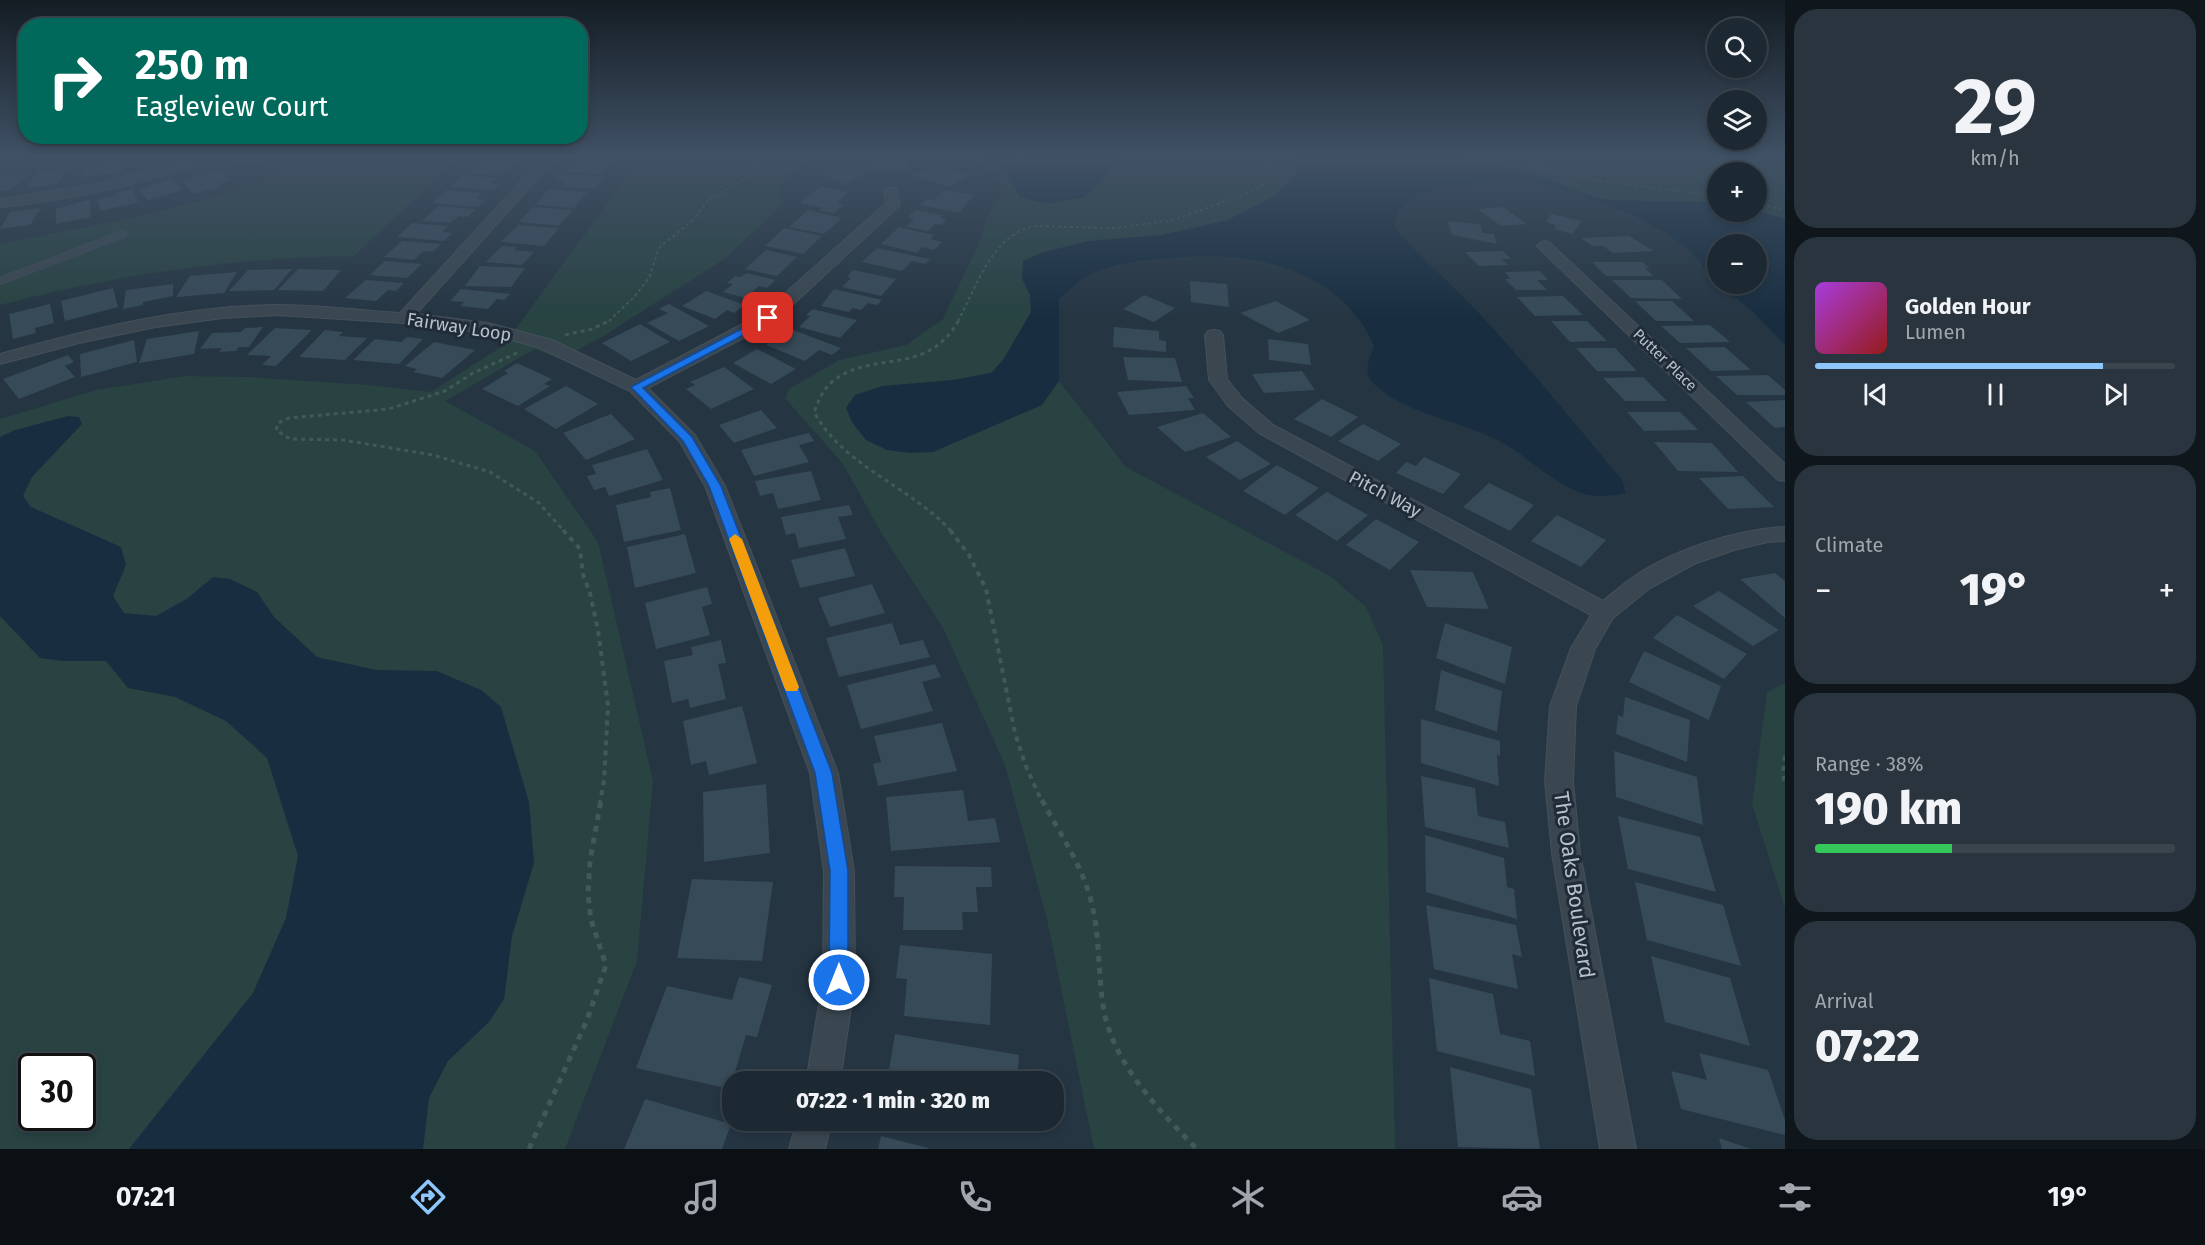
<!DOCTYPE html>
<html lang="en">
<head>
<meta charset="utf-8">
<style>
  body { margin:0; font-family:"Fira Sans",sans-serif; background:#29343e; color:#f1f3f6; height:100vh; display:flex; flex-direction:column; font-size:22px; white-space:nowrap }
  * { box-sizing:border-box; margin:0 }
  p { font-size:20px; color:#a0a6ac }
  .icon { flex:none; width:33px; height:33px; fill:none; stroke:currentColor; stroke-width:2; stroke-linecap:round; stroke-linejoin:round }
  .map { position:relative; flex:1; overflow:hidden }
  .panel { display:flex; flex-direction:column; gap:9px; padding:9px; background:#0f161c; width:420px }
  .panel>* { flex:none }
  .banner { position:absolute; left:18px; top:18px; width:570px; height:126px; border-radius:24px; box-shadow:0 3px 9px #0003,0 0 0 2px #3a444d; background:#00695c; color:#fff; overflow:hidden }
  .tools { position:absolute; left:1707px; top:18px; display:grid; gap:12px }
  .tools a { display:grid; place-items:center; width:60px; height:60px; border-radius:50%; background:#1c2832; box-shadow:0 3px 9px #0003,0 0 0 2px #3a444d; font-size:30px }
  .speed { position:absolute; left:18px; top:1053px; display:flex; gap:12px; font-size:30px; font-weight:700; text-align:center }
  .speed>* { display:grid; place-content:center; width:78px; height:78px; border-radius:50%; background:#1c2832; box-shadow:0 3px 9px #0003,0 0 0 2px #3a444d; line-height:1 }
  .speed .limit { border:3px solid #111; border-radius:9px; background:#fff; color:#111 }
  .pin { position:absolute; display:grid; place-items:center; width:51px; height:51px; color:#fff; margin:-26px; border-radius:12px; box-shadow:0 3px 9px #0006 }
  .me { position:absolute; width:66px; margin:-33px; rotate:0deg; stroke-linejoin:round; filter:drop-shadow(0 0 4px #0008) }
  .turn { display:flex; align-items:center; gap:21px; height:126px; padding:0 18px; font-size:27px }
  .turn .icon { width:78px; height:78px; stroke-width:2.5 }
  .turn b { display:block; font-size:42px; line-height:51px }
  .big { font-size:45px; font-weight:800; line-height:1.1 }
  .panel .tile { flex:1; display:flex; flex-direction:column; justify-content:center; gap:9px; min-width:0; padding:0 21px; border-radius:24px; background:#29343e }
  .panel .dial { align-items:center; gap:0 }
  .dial b { font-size:78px; line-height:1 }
  .song { display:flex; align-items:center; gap:18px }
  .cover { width:72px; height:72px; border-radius:9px; background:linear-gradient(135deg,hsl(280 70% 55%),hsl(0 70% 35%)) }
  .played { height:6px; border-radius:3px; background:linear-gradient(90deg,#8dc6fa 80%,#3a444d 80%) }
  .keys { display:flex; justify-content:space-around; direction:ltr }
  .heat { display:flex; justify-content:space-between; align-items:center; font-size:33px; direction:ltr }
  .charge { height:9px; border-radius:4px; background:linear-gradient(90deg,#34c759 38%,#3a444d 0) }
  .trip { position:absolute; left:722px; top:1071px; width:342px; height:60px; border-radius:24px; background:#1c2832; box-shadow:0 3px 9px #0003,0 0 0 2px #3a444d; font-weight:800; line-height:60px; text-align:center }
  .dock { display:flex; height:96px; justify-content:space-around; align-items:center; background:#0b1014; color:#a0a6ac }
  .dock .icon { width:42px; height:42px }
  .dock .active { color:#8dc6fa }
  .dock b { font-size:27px; color:#f1f3f6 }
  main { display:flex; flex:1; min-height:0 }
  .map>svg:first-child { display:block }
</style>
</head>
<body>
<main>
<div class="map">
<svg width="1785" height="1149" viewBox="0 0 1785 1149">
  <rect width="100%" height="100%" fill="#253542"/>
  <path fill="#284342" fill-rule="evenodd" d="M304,157h149l2,4 -101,95c-120,1 -238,19 -354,49v-61c96,-20 220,-36 304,-87z
    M641,157h175c-25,13 -38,19 -35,48l-55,53 -124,79 -42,22 -25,-10 -90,52 90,50 63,91 55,239 -16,180 -72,188h-565v-730l96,-29 89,-14 63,1 121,8 62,7 73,-47zM32,1066h50v52h-50z
    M966,157h819v188l-30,-31 -36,-30h37v-40h-38l-1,38 -29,-33 -25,-18 -40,-20 -82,-28 -32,-4 -57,8 -34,9 -19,13 -5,16c25,33 57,58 85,88 50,54 96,110 143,167l4,13c-16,3 -30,5 -45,0 -31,-12 -54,-36 -82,-52 -39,-21 -98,-27 -128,-60 -8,-10 -1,-24 3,-35 -4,-8 -8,-17 -13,-24 -45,-62 -127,-72 -199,-63 -22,3 -46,4 -67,13 -13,5 -25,18 -37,27l1,82 67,86 204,109 36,31 17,38 12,504h-301l-48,-234 -41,-150 -62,-137 -61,-94 -39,-70 -58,-66 4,-9 50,-29 67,-15 37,-26 38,-81 6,-21 15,-23 -5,-20zM1718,172h38v40h-38z
    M1785,683v225l-33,-104 15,-112z"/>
  <path fill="#182e40" d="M982,157h140l-3,5 -34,35 -37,7 -28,-7 -14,-25z
    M1288,157h177l73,18 56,22 16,3 92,2 15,3 1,7 39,-1 28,8v126l-30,-31 -36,-30h37v-40h-38l-1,38 -29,-33 -25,-18 -40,-20 -82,-28 -32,-4 -57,8 -34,9 -19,13 -5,16c25,33 57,58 85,88 50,54 96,110 143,167l4,13c-16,3 -30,5 -45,0 -31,-12 -54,-37 -82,-52 -39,-21 -98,-27 -128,-60 -8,-10 -1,-24 3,-35 -4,-8 -8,-17 -13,-24 -46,-62 -127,-72 -199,-63 -22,2 -45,4 -67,13 -13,5 -25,18 -36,27v82l-17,24 -109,47 -23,1 -23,-3 -21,-10 -14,-18 -6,-14 9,-13 27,-9 71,-6 38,-7 12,-13 28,-48 -1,-17 -8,-16 1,-18 21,-9 45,-11 72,-6 67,-15 46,-24 22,-21 -1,-12z
    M68,416l11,1 3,7 -50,53 -9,19 8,11 90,40 5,18 -13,31 11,17 32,3 32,-18 25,-21 17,2 27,13 17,25 43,40 59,13 61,1 44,19 20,17 28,95 5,61 -22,73 -8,63 -15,23 -41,39 -19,37 -6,51h-294l124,-156 33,-75 12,-62 -31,-98 -41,-37 -51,-24 -47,-9 -22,-27h-43l-23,-3 -40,-42v-179l15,-7z"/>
  <path fill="#374a58" d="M236,157h33l-8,8h-34z
    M872,157h37v15h-38z
    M486,158l35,3 -6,5h-6l-10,9 -29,-2z
    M577,158l37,2 -12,14 -38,-3z
    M118,160l5,12 -38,5 -3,-9z
    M843,162l27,9 -24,13 -27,-10z
    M941,165l30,10 -22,12 -37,-12 10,-5 6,2z
    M66,169l-8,15 -30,4 9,-16z
    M220,170l10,10 -12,4 3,3 -28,7 -12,-13z
    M562,174l44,3 -11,12 -35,-2 5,-6h-9z
    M0,176h27l-19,15h-8z
    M462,176l35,2 -6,5 9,1 -7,6 -44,-3z
    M171,179l12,11 -35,10 -9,-10z
    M820,186l29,6 -12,11 6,2 -9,8 -15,-2 4,-3 -23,-5z
    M133,189l5,13 -37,9 -4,-11 20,-4 -1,-3z
    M549,189l39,3 -14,16 -39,-3z
    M447,190l35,3 -6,6 10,1 -8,7 -46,-4z
    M944,190l30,5 -15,18 -39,-8 6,-6 8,1z
    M90,199l1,18 -35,7v-15z
    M438,206l38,3 -8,8 -9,-1 -9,7 -28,-2z
    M534,207l39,3 -14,16 -41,-4z
    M1503,207l24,17 -26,2 -23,-17z
    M41,208l-11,17 -30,4 10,-17z
    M808,210l34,8 -18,16 -35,-7z
    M916,210l27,5 -3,3 6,2 -5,5 -6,-1 -7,7 -22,-4 8,-8 -6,-2z
    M1551,214l30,7 -8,13 -19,-5 2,-4 -10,-3z
    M1448,221l32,3 2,9 12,1 3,10 -45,-9z
    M412,223l36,3 -6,6 10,1 -8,8 -47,-4z
    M518,225l41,3 -15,18 -43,-4z
    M899,227l35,8 -4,4 12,3 -8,8 -12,-3 -5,6 -36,-9z
    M784,228l38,8 -19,18 -38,-8z
    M1629,236l25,15 -41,2 -10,-7h-11l-11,-8z
    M402,241l39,3 -8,8 -10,-1 -9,9 -30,-3z
    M502,246l15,1 -3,3 20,2 -12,13 -36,-3z
    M877,248l53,11 -5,5 -13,-3 -10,10 -40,-9z
    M766,250l31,7 -20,19 -32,-7z
    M1503,251l8,8h-9l6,6 -29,1 -14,-14z
    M385,261l37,3 -15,14 -37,-3z
    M1592,262h50l8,6h-5l8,8h-47z
    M480,266l45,2 -14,19 -46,-1z
    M292,269l-18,21 -45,1 19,-21z
    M298,269l43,1 -18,21 -45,-1z
    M853,270l43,9 -15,17 -39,-9 9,-9 -4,-1z
    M1540,271l8,9h-11l10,10h-31l-11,-11h6l-6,-7z
    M237,272l-13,21 -48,4 14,-21z
    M746,273l29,7 -8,8 -8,-2 -13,12 -23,-6 10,-8 -6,-1 8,-7 6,1z
    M366,280l38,3 -8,8 -8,-1 -12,11 -31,-3z
    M1612,280h50l20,19 -51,-1z
    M1190,281l37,3 2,23 -38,-5z
    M173,284v12l-30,6v3l-20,4 3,-19z
    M113,288l5,19 -53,14 -4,-20z
    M461,289l49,5 -6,6 -7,-1 -9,10 -28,-3 4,-4 -14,-1z
    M834,289l48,11 -5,5 -9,-2 -7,7 -8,-2 -4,4 -28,-6z
    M706,291l39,14 -11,8 -7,-3 -12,9 -33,-13z
    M1144,295l31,13 -21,14 -31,-13z
    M1563,296l20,19 -48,1 -18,-19z
    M1276,301l34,19 -32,13 -38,-20z
    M1635,301h37l22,20h-38z
    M50,304l4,19 -19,5 1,5 -23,6 -4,-25z
    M669,304l40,22 -30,15 -32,-18 21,-10 -9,-4z
    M813,309l44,11 -17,18 -41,-11 11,-11 -4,-1z
    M1551,321h36l20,20 -37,1z
    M640,324l30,18 -39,19 -29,-18z
    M1710,325l20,17 -50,1 -19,-17z
    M263,327l-14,20h-10l-3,4 -17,1 3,-4 -22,1 12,-16 29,-1 4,-4z
    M1114,327l45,4v9l7,1v11l-53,-5z
    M275,328l37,2 -36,36 -14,-1 9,-9 -24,-1z
    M790,329l51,19 -9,7 -13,-5 -14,11 -39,-16z
    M325,330l18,2 -4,4 28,2 -22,22 -46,-3z
    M199,331l-5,23 -55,9 8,-24z
    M407,337l16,2 -24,25 -46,-4 22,-21 26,3z
    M1268,339l40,5 3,21 -42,-5z
    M134,340l3,22 -56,15 -1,-23z
    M434,342l41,8 -33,28 -29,-6 4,-3 -12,-3z
    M1725,347l26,23 -40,1 -25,-23z
    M1576,348h39l22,23h-40z
    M757,349l39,20 -25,15 -38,-21z
    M68,355l6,7 -9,4 10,11 -56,22 -16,-20z
    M1123,357l52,1 7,24 -54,-2z
    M517,363l35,16 -8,5 6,2 -32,20 -36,-17 26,-16 -4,-2z
    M724,367l30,22 -43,20 -25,-20 9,-4 -5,-3z
    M1302,371l13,19 -51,3 -12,-19z
    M1768,375l17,15v5h-48l-21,-19z
    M1643,377l24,24h-42l-22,-23z
    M566,386l32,18 -42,25 -32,-20z
    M1186,386l8,12h-6l7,12 -66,5 -12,-23z
    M1322,399l36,18 -27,20 -37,-18z
    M1785,400v27l-10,1 -29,-26z
    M761,410l16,18 -43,15 -15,-18z
    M1627,412h53l18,18 -54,1z
    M1203,413l28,24 -46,15 -28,-25z
    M611,414l24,25 -49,21 -23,-27z
    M1363,424l38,20 -23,17 -40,-20z
    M809,433l5,8 -15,4 10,17 -55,14 -13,-26z
    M1237,441l34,23 -31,16 -34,-23z
    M1654,442l58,1 26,29 -60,-1z
    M647,449l16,31 -54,16 -4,-9 -11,3 -7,-14 9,-2 -4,-9z
    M1424,457l37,17 -18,20 -47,-21 10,-11 10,4z
    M1277,465l42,23 -34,27 -42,-24z
    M811,471l10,29 -43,9 -5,-16 -13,3 -5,-15z
    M1743,476l31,31 -46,2 -29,-31z
    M1489,483l45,22 -24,26 -47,-24z
    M670,488l11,42 -57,12 -8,-37 35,-8 -1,-5z
    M1327,492l41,23 -31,26 -42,-26z
    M849,505l4,10 -15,2 8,22 -47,9 -4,-15 -9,2 -5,-18z
    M1557,515l49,25 -25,27 -50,-26z
    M1376,519l43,23 -29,28 -44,-25z
    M685,534l11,39 -61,15 -8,-41z
    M845,548l10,28 -55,12 -9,-28z
    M1410,570l63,2 16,37 -62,-2z
    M1775,573l10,8v37l-45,-39z
    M872,584l13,29 -55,14 -12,-29z
    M707,587l5,17 -10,3 8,28 -54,14 -11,-46z
    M1719,591l60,39 -26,16 -60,-40z
    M1677,615l70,39 -23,25 -71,-41z
    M892,623l8,22 23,-5 7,17 -91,20 -13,-39z
    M1445,623l67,24 -7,37 -69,-26z
    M721,640l5,23 -8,1 8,35 -36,9 -2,-9 -16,4 -8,-42 29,-6 -2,-8z
    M1644,651l77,35 -12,34 -80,-38z
    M935,664l6,13 -19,5 11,29 -72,18 -14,-44z
    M1441,670l61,21 -5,41 -62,-22z
    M1625,697l65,23 -3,42 -71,-28 2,-19 5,2z
    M742,706l15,57 -48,12 -3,-14 -15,4 -8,-44z
    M1421,719l79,22v15l-3,-1 2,31 -78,-23z
    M942,723l15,48 -79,15 -5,-22 8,-2 -7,-26z
    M1614,751l83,26 6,48 -87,-28z
    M1421,776l54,12 3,28 27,6 4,26 -84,-21z
    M766,784l4,69 -66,9 -1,-70z
    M963,790l5,31 27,-3 5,24 -109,9 -5,-54z
    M1618,816l82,21 16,55 -88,-23z
    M1425,835l79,23 3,29 7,2 3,30 -91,-27z
    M895,866l96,1 1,20h-16l2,25h-16l1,18h-60l1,-33h-10z
    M692,879l81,3 -11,79 -85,-3z
    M1635,882l88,23 18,61 -94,-26z
    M1426,905l90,20 6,32 -10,-3 6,35 -84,-20z
    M900,945l92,9 -2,71 -86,-9 3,-37 -11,-1z
    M1651,956l79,22 20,68 -85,-24z
    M739,977l33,8 -15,52 -11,-2 -16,54 -94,-21 31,-82 65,14z
    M1429,978l64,16 7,40 30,7 5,35 -98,-25z
    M895,1034l124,21 -2,27 -29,-3 -1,3h-100z
    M1699,1053l69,17 17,50v15l-104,-26 -10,-38 36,9z
    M1450,1067l81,22 9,60 -82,-2z
    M645,1099l86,25 -9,25h-98z
    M928,1120h56l-1,11 -55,-9z
    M881,1136l47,12v1h-50z
    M1719,1138l32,11h-29z"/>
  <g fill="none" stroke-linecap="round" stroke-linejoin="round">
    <g stroke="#44505b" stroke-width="8">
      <path id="lane" d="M0,281l123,-47"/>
    </g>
    <g stroke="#44505b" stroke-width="2">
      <path id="street" d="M543,157h14l-141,157 72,9 64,17 84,40 126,-66 124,-111 -2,-12 2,-3h10l4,16 -2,3 -124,115 -126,66 47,47 30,51 113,287 16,98 1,109 -15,102h-34l17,-102 1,-109 -14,-98 -105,-287 -25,-44 -50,-51 -90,-43 -53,-15 -83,-10 -127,-8 -54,3 -67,9 -73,15 -83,22v-10c90,-25 182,-48 276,-49 41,0 83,5 124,8z
        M191,159l5,1 2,3 -2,3c-65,20 -129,34 -196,41v-8l96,-15z
        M1545,241l5,2 235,221v17l-7,-1 -238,-231 -3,-3 3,-3z
        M1214,330l6,1 3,4 4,44 15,19 31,27 330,176c10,-8 19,-16 29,-23 40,-28 105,-49 153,-51v14l-17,1 -34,8 -40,14 -44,24 -37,30 -18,31 -19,57 -3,75 7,72 56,296h-36l-48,-296 -7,-72 5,-75 21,-58 20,-33 -332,-182 -31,-27 -19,-26 -4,-45 3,-4z
        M797,1120h35l-7,29h-36z"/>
    </g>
    <path stroke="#415a59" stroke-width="2" stroke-dasharray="3 3" stroke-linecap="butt" d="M1500,157l87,22 131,17
      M1756,203l29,7
      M609,321l26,-25 14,-18 10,-30 35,-29 15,-20 32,-17 13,-15 13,-10
      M958,321c20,-36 32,-85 77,-95l80,2 58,-8 76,-27 14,-8 10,-14 -1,-5 -11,-9"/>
    <path stroke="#415a59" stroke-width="3" stroke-dasharray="4 4" stroke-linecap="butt" d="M565,335l27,-6 19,-9
      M517,353l-44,20 -28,18 -56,18 -100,9 -11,5 -2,7 14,9 53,1 90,15 57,17 49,31 25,28
      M951,531c-41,-45 -107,-64 -137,-119 5,-12 9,-23 19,-31 41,-32 93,-3 126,-61"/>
    <path stroke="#415a59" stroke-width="4" stroke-dasharray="5 5" stroke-linecap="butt" d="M563,530l17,19 3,26 7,18 8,37 10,75 -4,76 -4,21
      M950,530l19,25 17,34 29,144 10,31 17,38
      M1785,756l-2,17 2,12"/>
    <path stroke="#415a59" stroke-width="5" stroke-dasharray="6 6" stroke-linecap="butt" d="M1042,800c16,31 37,60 47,94 12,38 8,78 15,117 10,53 56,101 93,138
      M529,1149l58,-129 19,-55 -15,-45 -3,-26 2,-33 11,-61"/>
    <use href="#lane" stroke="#3a4751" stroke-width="7"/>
    <use href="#street" fill="#3a4751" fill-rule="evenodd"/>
  </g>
  <linearGradient id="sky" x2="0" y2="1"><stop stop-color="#141d24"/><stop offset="0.49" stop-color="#405165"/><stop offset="1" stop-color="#405165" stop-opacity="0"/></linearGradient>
  <rect width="1785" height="318" fill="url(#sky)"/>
  <path fill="#1a73e8" stroke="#114b97" stroke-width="1.5" d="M768,315l5,3 -1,2 -129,68 49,49 29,49 111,287 16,98v109l-2,7 -7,3 -7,-3 -3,-7 1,-109 -15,-98 -106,-287 -26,-45 -52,-54z"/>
  <path fill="#f59e0b" d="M735,534l7,5 57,148 -2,4h-11l-2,-4 -55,-148z"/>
  <g text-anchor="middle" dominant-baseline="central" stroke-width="6" stroke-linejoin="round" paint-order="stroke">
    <g font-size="15" fill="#b7c1cb" stroke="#1f2c37">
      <text transform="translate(1665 360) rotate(44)">Putter Place</text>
    </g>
    <g font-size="18" fill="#b7c1cb" stroke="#1f2c37">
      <text transform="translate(459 327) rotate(9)">Fairway Loop</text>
      <text transform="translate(1385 494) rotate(28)">Pitch Way</text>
    </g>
    <g font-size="21" fill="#b7c1cb" stroke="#1f2c37">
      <text transform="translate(1574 885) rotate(82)">The Oaks Boulevard</text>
    </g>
  </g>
</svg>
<div class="tools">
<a><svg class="icon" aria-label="search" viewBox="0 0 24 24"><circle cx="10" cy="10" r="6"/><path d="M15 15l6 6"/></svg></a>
<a><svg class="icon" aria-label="layers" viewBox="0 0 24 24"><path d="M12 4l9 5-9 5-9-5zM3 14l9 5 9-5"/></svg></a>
<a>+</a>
<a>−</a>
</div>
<div class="speed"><div class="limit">30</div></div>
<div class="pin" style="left:768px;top:318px;background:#d93025"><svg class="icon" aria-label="arrive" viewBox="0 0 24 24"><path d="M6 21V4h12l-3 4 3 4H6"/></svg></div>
<svg class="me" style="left:839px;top:980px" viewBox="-20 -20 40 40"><circle r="17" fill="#1a73e8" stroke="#fff" stroke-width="3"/><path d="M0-11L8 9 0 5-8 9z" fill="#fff"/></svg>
<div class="trip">07:22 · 1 min · 320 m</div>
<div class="banner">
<div class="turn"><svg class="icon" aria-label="right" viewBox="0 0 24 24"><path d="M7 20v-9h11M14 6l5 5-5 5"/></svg><div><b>250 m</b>Eagleview Court</div></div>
</div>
</div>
<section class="panel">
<div class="tile dial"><b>29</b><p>km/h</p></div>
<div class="tile">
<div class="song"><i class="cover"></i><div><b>Golden Hour</b><p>Lumen</p></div></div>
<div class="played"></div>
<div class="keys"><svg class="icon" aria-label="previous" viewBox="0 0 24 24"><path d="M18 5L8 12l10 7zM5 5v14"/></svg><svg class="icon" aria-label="pause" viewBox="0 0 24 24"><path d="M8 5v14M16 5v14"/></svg><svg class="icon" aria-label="next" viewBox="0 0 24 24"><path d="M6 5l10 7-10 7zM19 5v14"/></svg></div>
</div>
<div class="tile"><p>Climate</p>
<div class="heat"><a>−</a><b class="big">19°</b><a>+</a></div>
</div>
<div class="tile"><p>Range · 38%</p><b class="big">190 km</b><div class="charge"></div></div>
<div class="tile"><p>Arrival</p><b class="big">07:22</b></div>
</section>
</main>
<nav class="dock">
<b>07:21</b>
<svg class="icon active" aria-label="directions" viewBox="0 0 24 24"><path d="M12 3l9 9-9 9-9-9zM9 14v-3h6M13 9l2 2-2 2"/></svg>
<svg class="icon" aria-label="music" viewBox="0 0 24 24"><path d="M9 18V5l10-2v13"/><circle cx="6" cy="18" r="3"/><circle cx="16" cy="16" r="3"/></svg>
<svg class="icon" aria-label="phone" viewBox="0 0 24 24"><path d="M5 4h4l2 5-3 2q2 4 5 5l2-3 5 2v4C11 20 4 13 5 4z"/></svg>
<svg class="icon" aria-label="climate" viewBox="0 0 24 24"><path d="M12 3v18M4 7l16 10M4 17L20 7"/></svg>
<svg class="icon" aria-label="car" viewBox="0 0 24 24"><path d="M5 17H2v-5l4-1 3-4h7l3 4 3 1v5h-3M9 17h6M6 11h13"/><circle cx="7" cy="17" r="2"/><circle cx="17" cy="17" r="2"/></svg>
<svg class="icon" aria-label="filters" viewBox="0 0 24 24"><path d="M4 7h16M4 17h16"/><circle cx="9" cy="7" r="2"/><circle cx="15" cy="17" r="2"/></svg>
<b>19°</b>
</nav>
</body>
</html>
